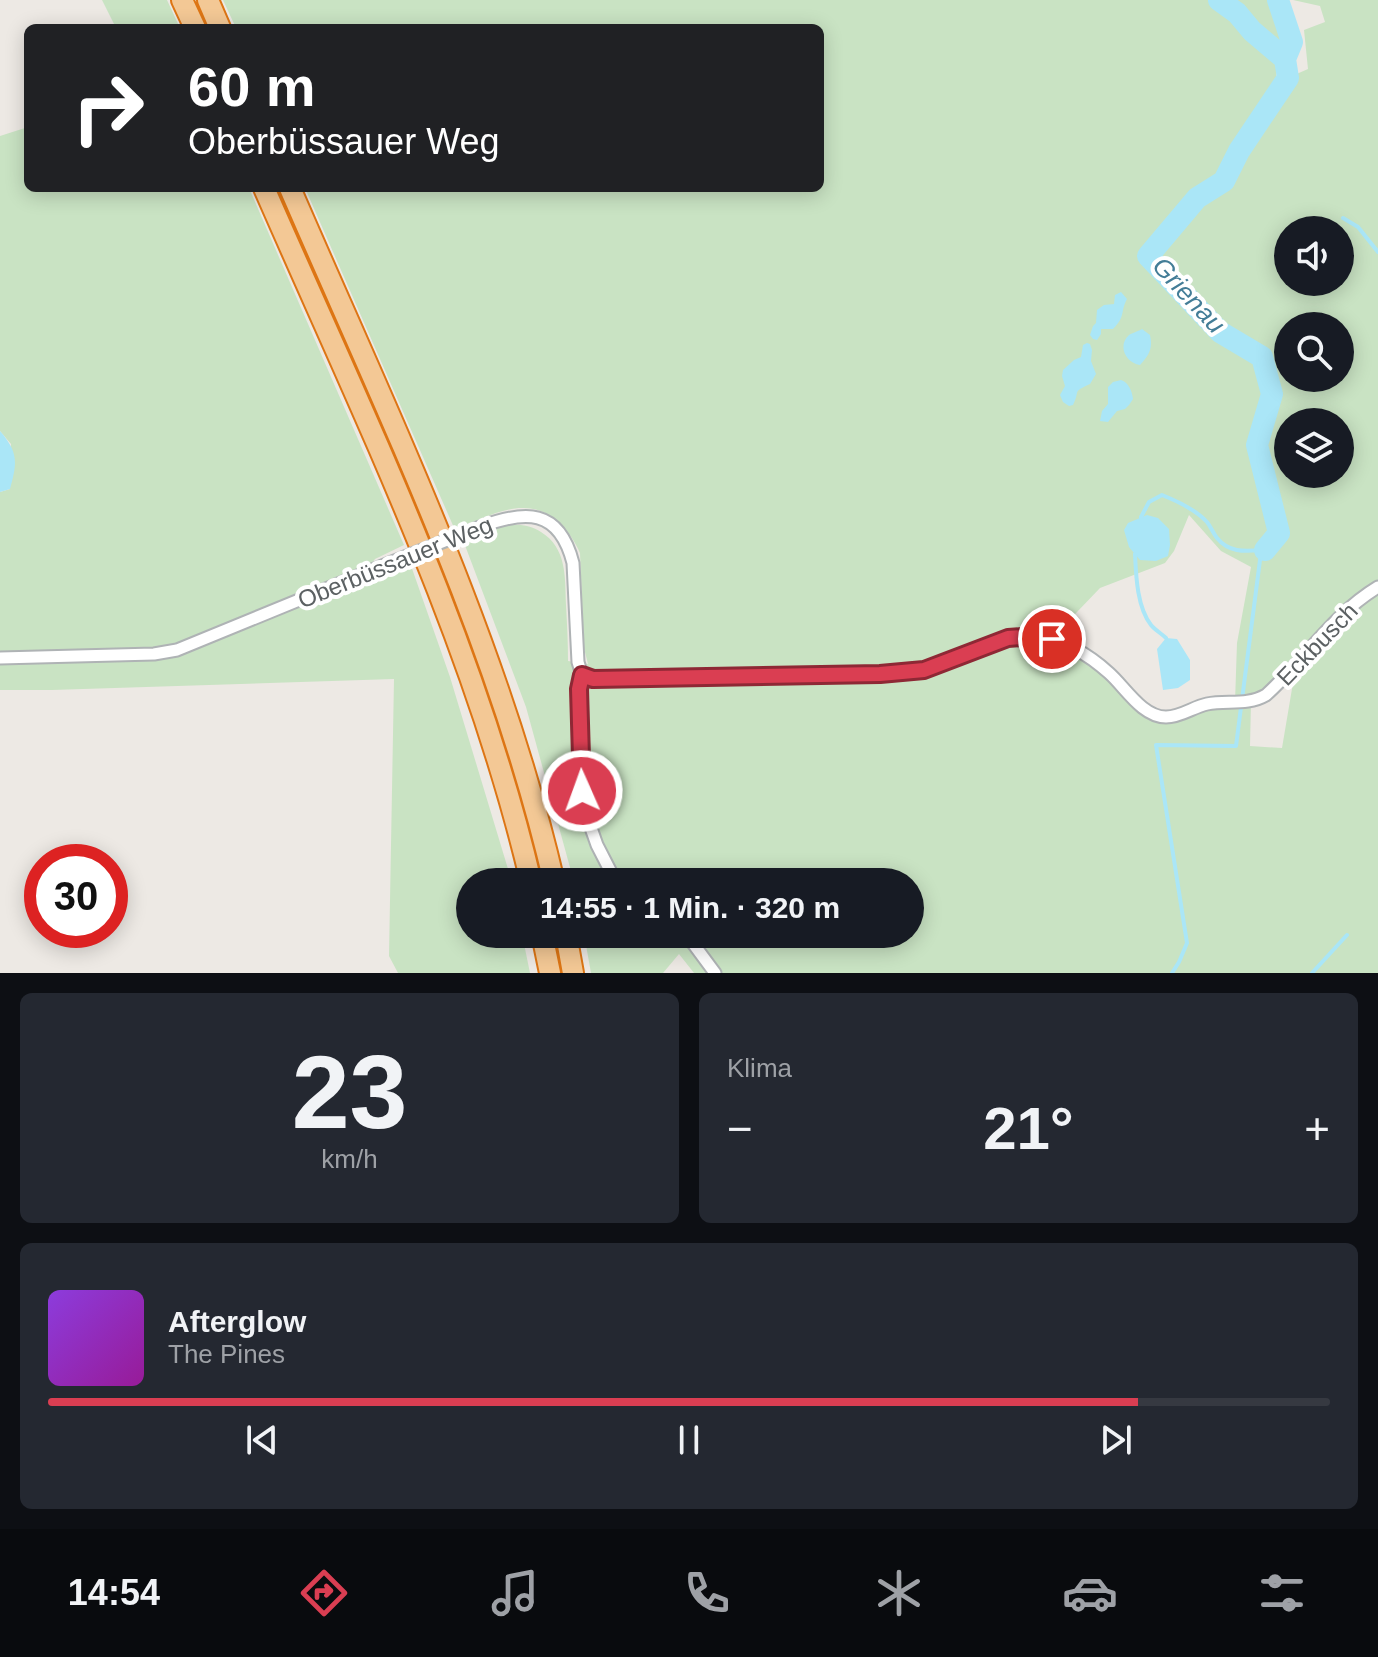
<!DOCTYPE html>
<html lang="de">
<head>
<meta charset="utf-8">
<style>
  body { margin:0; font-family:Helvetica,sans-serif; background:#242831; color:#f1f3f6; height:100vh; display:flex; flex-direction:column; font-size:30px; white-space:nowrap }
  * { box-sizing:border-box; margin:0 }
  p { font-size:26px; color:#9ea1a6 }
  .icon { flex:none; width:44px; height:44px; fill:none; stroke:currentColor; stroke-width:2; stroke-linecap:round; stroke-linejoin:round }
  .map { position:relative; height:973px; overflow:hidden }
  .panel { display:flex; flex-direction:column; gap:20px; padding:20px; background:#0d0f14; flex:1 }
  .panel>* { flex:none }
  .guide { position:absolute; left:24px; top:24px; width:800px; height:168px; border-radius:12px; box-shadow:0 4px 20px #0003; background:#202124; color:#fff; overflow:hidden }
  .fabs { position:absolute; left:1274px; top:216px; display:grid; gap:16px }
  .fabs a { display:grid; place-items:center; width:80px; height:80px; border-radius:50%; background:#171b24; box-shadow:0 4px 20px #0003; font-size:40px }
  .speed { position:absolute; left:24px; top:844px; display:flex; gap:16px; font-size:40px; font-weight:700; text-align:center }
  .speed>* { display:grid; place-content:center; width:104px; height:104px; border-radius:50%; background:#171b24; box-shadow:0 4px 20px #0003; line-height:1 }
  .speed .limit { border:12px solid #d22; background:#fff; color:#111 }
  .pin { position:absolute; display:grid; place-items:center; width:68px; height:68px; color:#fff; margin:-34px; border:4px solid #fff; border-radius:50%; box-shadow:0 2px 8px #0007 }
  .me { position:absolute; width:88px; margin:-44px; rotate:358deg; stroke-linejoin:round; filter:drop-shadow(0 0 6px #0008) }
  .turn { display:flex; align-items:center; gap:28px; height:168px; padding:0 32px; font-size:36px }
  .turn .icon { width:104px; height:104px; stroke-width:2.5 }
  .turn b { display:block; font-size:56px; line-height:68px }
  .big { font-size:60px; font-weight:700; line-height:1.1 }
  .panel .tile { flex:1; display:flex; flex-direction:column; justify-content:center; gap:12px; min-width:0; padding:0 28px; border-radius:12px; background:#242831 }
  .panel .dial { align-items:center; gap:0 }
  .dial b { font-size:104px; line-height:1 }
  .song { display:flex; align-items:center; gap:24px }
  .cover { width:96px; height:96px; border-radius:12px; background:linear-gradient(135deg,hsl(270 70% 55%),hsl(300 70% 35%)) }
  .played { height:8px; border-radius:4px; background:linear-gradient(90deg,#da3e52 85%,#363941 85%) }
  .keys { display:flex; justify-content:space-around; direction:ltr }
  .heat { display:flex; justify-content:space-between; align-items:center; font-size:44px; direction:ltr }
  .panel .tiles { flex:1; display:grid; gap:20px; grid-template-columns:1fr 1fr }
  .tile:last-child { grid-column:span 2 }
  .trip { position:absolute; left:456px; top:868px; width:468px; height:80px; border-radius:40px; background:#171b24; box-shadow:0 4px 20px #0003; font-weight:700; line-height:80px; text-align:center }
  .tab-bar { display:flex; height:128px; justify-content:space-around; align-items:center; background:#090b0e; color:#9ea1a6 }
  .tab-bar .icon { width:56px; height:56px }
  .tab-bar .on { color:#da3e52 }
  .tab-bar b { font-size:36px; color:#f1f3f6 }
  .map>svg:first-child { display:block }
</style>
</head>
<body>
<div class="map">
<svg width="1378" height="973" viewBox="0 0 1378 973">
  <rect width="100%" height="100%" fill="#ede9e4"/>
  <path fill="#c9e3c3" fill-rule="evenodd" d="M102,0h65l13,28h-64z
    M223,0h990l64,59 -1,24 32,-14 -4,-39 21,-8 -5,-16 -27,-6h85v973h-684l-15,-19 -16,19h-72l-7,-39h326v-52h-336l-48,-175 -63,-167c15,-6 31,-14 48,-15 10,-1 21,1 30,7 26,16 24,45 25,73 1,18 2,37 2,56l20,3 -4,-16 -4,-95c-10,-23 -30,-46 -58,-45 -22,0 -47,14 -67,22l-150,-342h515v-160h-584zM1288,230h52v52h-52zM1288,326h52v52h-52zM1288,422h52v52h-52zM1189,515l32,36 30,16 -14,76 -2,59 -79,13 -102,-79 46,-48 65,-25 9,-12zM1293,668l1,9 -12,71 -32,-2 1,-44z
    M1229,0h42l17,34 -6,15 -35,-30z
    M28,127v61h221l155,357 -29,14 -3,4 -54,24 -150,59 -18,2 -150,4v-160l10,-3 1,-45 -11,-13v-295z
    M409,560l41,117 62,205h-42v52h52l8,39h-132l-9,-17 5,-277 -342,11h-52v-27l178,-9 12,-4z"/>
  <path fill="#aae6f7" d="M1121,292l6,7c-7,13 -1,17 -14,30h-12v5l-4,6 -4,-1 -3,-4 3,-9 3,-3 1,-13 7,-5 10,-1 1,-9z
    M1142,329l8,6c3,14 -1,20 -10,30 -14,-2 -23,-19 -11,-30 1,-1 12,-5 13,-6z
    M1087,343l3,1 2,6 -1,11 5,13 -6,10c-19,9 -9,5 -17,21l-4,1 -6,-4 -3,-7 5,-9 -3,-10 1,-6 11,-10 7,-3 2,-12z
    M1121,380c8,3 11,11 12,19l-4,6 -4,4 -8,2 -9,11 -8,-1 2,-10 6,-7v-17l5,-5z
    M0,431c19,22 17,32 10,58l-10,3z
    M1147,515l11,3 11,11 1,16 -2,11 -12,5 -16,-1 -11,-13 -5,-17 4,-7z
    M1166,638l11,1 13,21v20l-12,8 -15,2 -6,-41z"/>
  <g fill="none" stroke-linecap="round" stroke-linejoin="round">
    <path stroke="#aae6f7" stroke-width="4" d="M1343,218l15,9 20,25
      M1141,517l8,-15 13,-7c15,6 34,15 45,27 4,5 6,11 10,16 13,16 30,13 48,12l-5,10 -24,186 -80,-1 31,198 -8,19 -7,11
      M1135,554c1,22 2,53 16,71 4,5 11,9 15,13
      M1312,973l35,-38"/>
    <path stroke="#aae6f7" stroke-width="22" d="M1219,0l18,13 15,18 33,28 3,19 -49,73 -15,30 -27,17 -49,58 72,76 42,25 10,37 -15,51 22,88 -14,17
      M1278,0l14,42 -7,17"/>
    <g stroke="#afb3b5" stroke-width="15">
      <path id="street" d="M480,527c45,-17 79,-19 93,36l5,99 4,13 -3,14 5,119 13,37 19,37
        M0,658l154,-4 23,-4 210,-86
        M582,675l11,4 287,-5c14,-1 29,-1 43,-4 39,-8 75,-39 117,-33 27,4 49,18 69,36 16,14 33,44 57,44 15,0 27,-10 41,-13 20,-4 40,2 59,-9 39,-35 67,-81 112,-108
        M682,934l10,8 23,31"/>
    </g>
    <g stroke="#dd7514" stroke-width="24">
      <path id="highway" d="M182,0l13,28
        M208,0l12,28
        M264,188c99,227 210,452 267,694
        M290,188c98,227 208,452 264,694
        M542,934l8,39
        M566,934l7,39"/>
    </g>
    <use href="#street" stroke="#fff" stroke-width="11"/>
    <use href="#highway" stroke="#f3c895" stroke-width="20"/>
    <g stroke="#afb3b5" stroke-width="15" stroke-linecap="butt">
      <path id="street-bridge" d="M387,564l93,-37"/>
    </g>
    <use href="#street-bridge" stroke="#fff" stroke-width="11"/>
  </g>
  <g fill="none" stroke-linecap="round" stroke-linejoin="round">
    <g stroke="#8e2835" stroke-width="20">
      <path id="route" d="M582,791l-3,-102 3,-14 11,4 287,-5 44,-4 84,-32 28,-2 16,3"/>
    </g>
    <use href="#route" stroke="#da3e52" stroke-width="14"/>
  </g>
  <g text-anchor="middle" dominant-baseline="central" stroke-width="8" stroke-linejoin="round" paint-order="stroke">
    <g font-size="24" fill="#5c6163" stroke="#fff">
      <text transform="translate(395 562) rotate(-22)">Oberbüssauer Weg</text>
      <text transform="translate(1317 644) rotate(-46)">Eckbusch</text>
    </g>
    <g font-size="26" font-style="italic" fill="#437d97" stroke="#fff">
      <text transform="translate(1189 295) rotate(47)">Grienau</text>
    </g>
  </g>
</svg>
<div class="fabs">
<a><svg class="icon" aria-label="sound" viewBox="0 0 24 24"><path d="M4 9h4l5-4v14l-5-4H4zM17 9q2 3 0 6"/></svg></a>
<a><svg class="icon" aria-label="search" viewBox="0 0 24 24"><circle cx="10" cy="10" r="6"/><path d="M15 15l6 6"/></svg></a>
<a><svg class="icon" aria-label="layers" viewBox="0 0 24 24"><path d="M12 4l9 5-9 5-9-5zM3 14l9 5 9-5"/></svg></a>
</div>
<div class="speed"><div class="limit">30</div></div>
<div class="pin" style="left:1052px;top:639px;background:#d93025"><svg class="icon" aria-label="arrive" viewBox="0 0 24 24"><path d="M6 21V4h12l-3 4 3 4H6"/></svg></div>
<svg class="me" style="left:582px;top:791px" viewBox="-20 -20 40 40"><circle r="17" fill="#da3e52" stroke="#fff" stroke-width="3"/><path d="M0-11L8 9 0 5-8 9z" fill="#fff"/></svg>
<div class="trip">14:55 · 1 Min. · 320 m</div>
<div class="guide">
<div class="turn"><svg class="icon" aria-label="right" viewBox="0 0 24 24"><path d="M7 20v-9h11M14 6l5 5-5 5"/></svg><div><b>60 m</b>Oberbüssauer Weg</div></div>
</div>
</div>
<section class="panel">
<div class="tiles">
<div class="tile dial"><b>23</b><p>km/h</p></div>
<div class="tile"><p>Klima</p>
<div class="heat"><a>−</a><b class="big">21°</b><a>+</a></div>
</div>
<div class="tile">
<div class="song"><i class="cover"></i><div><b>Afterglow</b><p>The Pines</p></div></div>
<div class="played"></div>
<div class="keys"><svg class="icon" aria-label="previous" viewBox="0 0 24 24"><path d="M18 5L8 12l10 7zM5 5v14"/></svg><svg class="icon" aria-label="pause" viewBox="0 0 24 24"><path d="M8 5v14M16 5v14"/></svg><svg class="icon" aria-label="next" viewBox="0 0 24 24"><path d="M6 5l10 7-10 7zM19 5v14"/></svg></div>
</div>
</div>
</section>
<nav class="tab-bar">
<b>14:54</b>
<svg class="icon on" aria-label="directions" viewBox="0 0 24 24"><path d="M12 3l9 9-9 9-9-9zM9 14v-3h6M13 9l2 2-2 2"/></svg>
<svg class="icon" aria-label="music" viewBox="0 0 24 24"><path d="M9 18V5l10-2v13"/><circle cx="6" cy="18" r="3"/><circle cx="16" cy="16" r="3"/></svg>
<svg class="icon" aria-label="phone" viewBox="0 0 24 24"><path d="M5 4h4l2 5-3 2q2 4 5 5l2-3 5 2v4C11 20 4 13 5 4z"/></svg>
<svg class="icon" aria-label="climate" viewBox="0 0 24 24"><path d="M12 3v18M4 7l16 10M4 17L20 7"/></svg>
<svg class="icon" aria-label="car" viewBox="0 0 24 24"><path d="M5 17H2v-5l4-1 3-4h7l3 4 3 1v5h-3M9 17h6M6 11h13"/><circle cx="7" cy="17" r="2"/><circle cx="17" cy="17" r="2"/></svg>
<svg class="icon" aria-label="filters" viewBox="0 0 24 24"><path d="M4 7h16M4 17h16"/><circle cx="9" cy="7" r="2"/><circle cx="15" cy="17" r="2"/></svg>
</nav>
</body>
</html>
